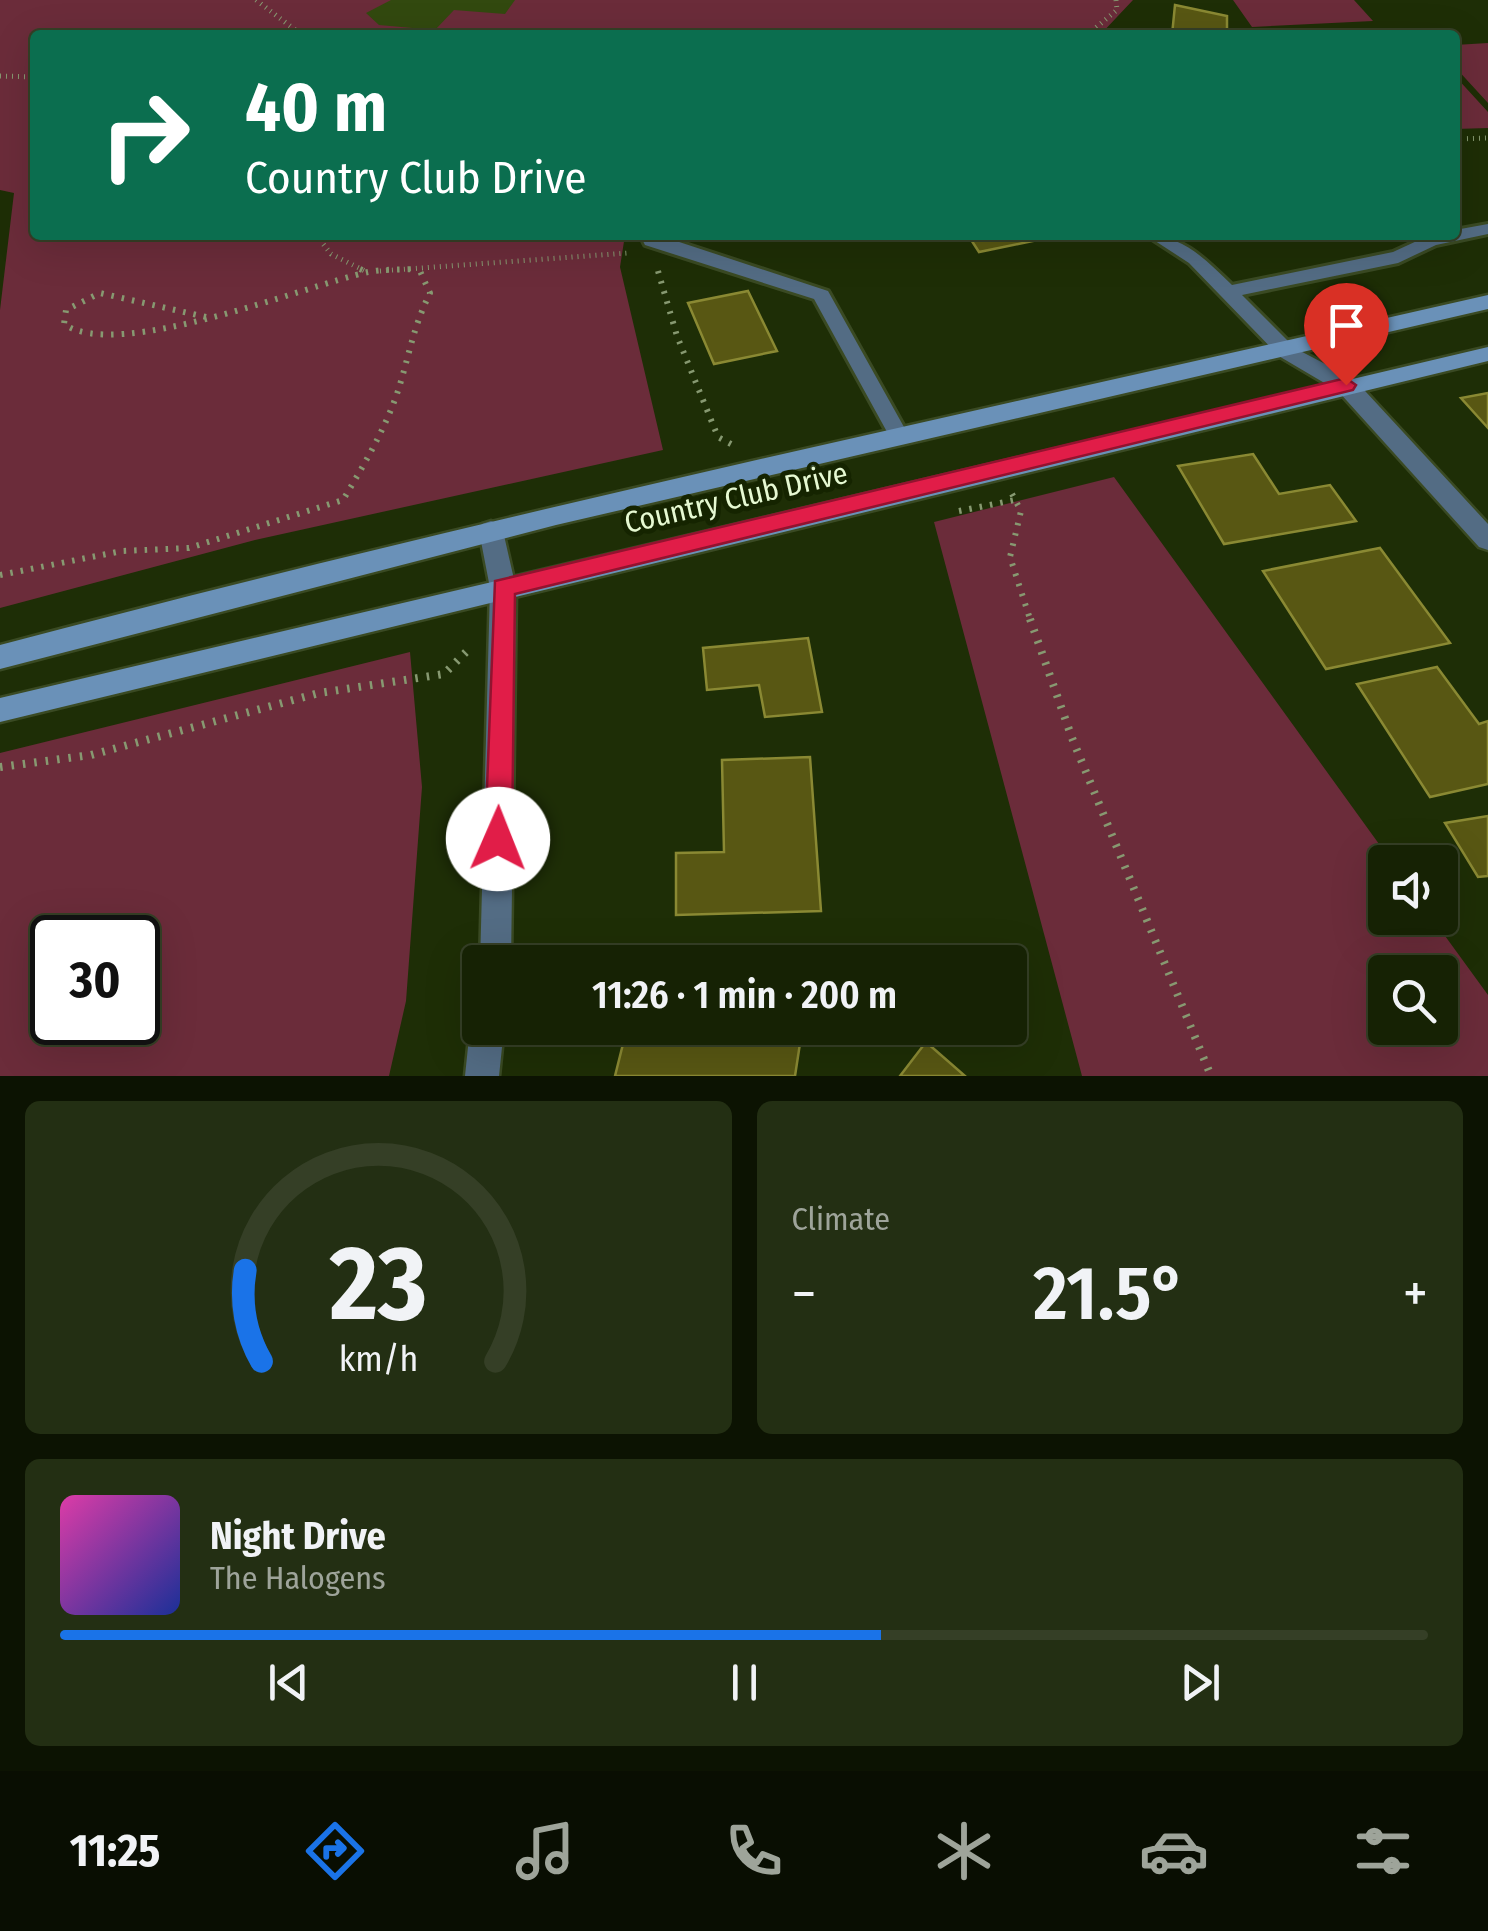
<!DOCTYPE html>
<html lang="en">
<head>
<meta charset="utf-8">
<style>
  body { margin:0; font-family:"Fira Sans Condensed",sans-serif; background:#232f13; color:#f1f3f6; height:100vh; display:flex; flex-direction:column; font-size:38px; white-space:nowrap }
  * { box-sizing:border-box; margin:0 }
  p { font-size:32px; color:#9ea49a }
  .icon { flex:none; width:55px; height:55px; fill:none; stroke:currentColor; stroke-width:2; stroke-linecap:round; stroke-linejoin:round }
  .map { position:relative; height:1076px; overflow:hidden }
  .details { display:flex; flex-direction:column; gap:25px; padding:25px; background:#0c1302; flex:1 }
  .details>* { flex:none }
  .banner { position:absolute; left:30px; top:30px; width:1430px; height:210px; border-radius:10px; box-shadow:0 10px 40px #0002,0 0 0 2px #353f26; background:#0b6e4f; color:#fff; overflow:hidden }
  .tools { position:absolute; left:1368px; top:845px; display:grid; gap:20px }
  .tools a { display:grid; place-items:center; width:90px; height:90px; border-radius:10px; background:#162204; box-shadow:0 10px 40px #0002,0 0 0 2px #353f26; font-size:50px }
  .speed { position:absolute; left:30px; top:915px; display:flex; gap:20px; font-size:50px; font-weight:700; text-align:center }
  .speed>* { display:grid; place-content:center; width:130px; height:130px; border-radius:50%; background:#162204; box-shadow:0 10px 40px #0002,0 0 0 2px #353f26; line-height:1 }
  .speed .limit { border:5px solid #111; border-radius:15px; background:#fff; color:#111 }
  .pin { position:absolute; display:grid; place-items:center; width:85px; height:85px; color:#fff; margin:-102px -42px; border-radius:50% 50% 50% 0; rotate:-45deg; box-shadow:0 0 10px #0007 }
  .pin .icon { rotate:45deg }
  .me { position:absolute; width:110px; margin:-55px; rotate:1deg; stroke-linejoin:round; filter:drop-shadow(0 0 8px #0008) }
  .turn { display:flex; align-items:center; gap:35px; height:210px; padding:0 50px; font-size:45px }
  .turn .icon { width:130px; height:130px; stroke-width:2.5 }
  .turn b { display:block; font-size:70px; line-height:85px }
  .big { font-size:75px; font-weight:600; line-height:1.1 }
  .details .card { flex:1; display:flex; flex-direction:column; justify-content:center; gap:15px; min-width:0; padding:0 35px; border-radius:15px; background:#232f13 }
  .details .dial { align-items:center; gap:0 }
  .dial svg { height:260px; overflow:visible; fill:none; stroke:#353f26; stroke-width:7; stroke-linecap:round; text-anchor:middle }
  .dial text { fill:#f1f3f6; stroke:none }
  .song { display:flex; align-items:center; gap:30px }
  .cover { width:120px; height:120px; border-radius:15px; background:linear-gradient(135deg,hsl(320 70% 55%),hsl(230 70% 35%)) }
  .played { height:10px; border-radius:5px; background:linear-gradient(90deg,#1a73e8 60%,#353f26 60%) }
  .keys { display:flex; justify-content:space-around; direction:ltr }
  .heat { display:flex; justify-content:space-between; align-items:center; font-size:55px; direction:ltr }
  .details .tiles { flex:1; display:grid; gap:25px; grid-template-columns:1fr 1fr }
  .card:last-child { grid-column:span 2 }
  .trip { position:absolute; left:462px; top:945px; width:565px; height:100px; border-radius:10px; background:#162204; box-shadow:0 10px 40px #0002,0 0 0 2px #353f26; font-weight:600; line-height:100px; text-align:center }
  .dock { display:flex; height:160px; justify-content:space-around; align-items:center; background:#090e02; color:#9ea49a }
  .dock .icon { width:70px; height:70px }
  .dock .active { color:#1a73e8 }
  .dock b { font-size:45px; color:#f1f3f6 }
  .map>svg:first-child { display:block }
</style>
</head>
<body>
<div class="map">
<svg width="1488" height="1076" viewBox="0 0 1488 1076">
  <rect width="100%" height="100%" fill="#1e2e06"/>
  <path fill="#6b2c3a" fill-rule="evenodd" d="M0,0h1133l-33,35h-1065v200h590l-5,32 43,183 -408,90 -255,68v-298l14,-117 -14,-3z
    M1233,0h121l19,21 -121,6z
    M1488,43v60l-33,-36v-22z
    M1455,76l33,36v16l-33,1z
    M1114,477l278,385h-7v56h47l56,77v81h-406l-148,-554zM1385,972h55v56h-55z
    M410,652l12,135 -16,214 -17,75h-389v-323zM52,938h86v84h-86z"/>
  <path fill="#32490f" d="M391,0h124l-10,14 -51,-4 -19,20 -56,-5 -13,-12z"/>
  <path fill="#585713" stroke="#8a8933" stroke-width="2.5" d="M1175,5l52,11v19h-55z
    M968,235h88l1,1 -78,16z
    M748,291l29,60 -63,13 -26,-61z
    M1488,393v35l-27,-30z
    M1253,454l26,40 51,-9 26,36 -132,23 -46,-78z
    M1380,548l70,95 -124,26 -63,-98z
    M808,638l14,74 -57,5 -6,-32 -52,5 -4,-42z
    M1437,667l42,57 9,-3v63l-58,13 -73,-113z
    M810,757l11,154 -145,4v-62l48,-1 -2,-92z
    M1488,816v60l-10,1 -33,-54z
    M646,951l57,11h-60z
    M627,1028h125l49,9 -6,39h-180z
    M926,1042l39,34h-65z"/>
  <g fill="none" stroke-linecap="round" stroke-linejoin="round">
    <g stroke="#3a4a23" stroke-width="6">
      <path id="lane" d="M1488,224v10l-52,11 -38,18 -156,32 50,50 3,5 -10,7 -7,-2 -89,-92 -43,-28c37,0 60,25 86,50l161,-33 26,-12 -4,-5h40v-5z
        M640,235h18l170,56 81,145 -3,5h-14l-78,-142 -169,-54z"/>
    </g>
    <g stroke="#3a4a23" stroke-width="5">
      <path id="street" d="M1285,343l69,36 134,145v26l-9,-3 -141,-156 -61,-36 -3,-5z
        M491,521l9,3 3,7 13,57 -5,374 -31,3 10,-377 -11,-57 3,-7z
        M480,1014v14h24l-5,48h-34l5,-48z"/>
    </g>
    <g stroke="#3a4a23" stroke-width="5">
      <path id="secondary" d="M1488,295v14l-932,216 -556,144v-24c493,-131 991,-237 1488,-350z
        M1488,347v14l-1488,361v-24z"/>
    </g>
    <path stroke="#879971" stroke-width="5" stroke-dasharray="1 5" stroke-linecap="butt" d="M256,0l42,32 16,3
      M1087,35l30,-25 -1,-10
      M0,76l35,1
      M1455,139l33,-1
      M316,235l15,19 34,17
      M380,271l248,-18"/>
    <path stroke="#879971" stroke-width="6" stroke-dasharray="2.5 8" stroke-linecap="butt" d="M360,269l7,3
      M658,271l19,65 41,101 13,7
      M206,317l-106,-24 -34,17 -2,14c53,38 240,-38 304,-52 15,-3 32,-2 46,-3
      M1012,494l9,17 -11,46 21,65
      M959,511l56,-11
      M0,575l122,-24 67,-3 154,-48c22,-37 46,-77 58,-119 10,-34 13,-55 29,-88l-11,-24"/>
    <path stroke="#879971" stroke-width="8" stroke-dasharray="2.5 9" stroke-linecap="butt" d="M1030,619l42,119 139,338
      M0,767l91,-12 228,-62 125,-19 24,-24"/>
    <use href="#lane" fill="#536c84" fill-rule="evenodd"/>
    <use href="#street" fill="#536c84" fill-rule="evenodd"/>
    <use href="#secondary" fill="#6a91b8" fill-rule="evenodd"/>
  </g>
  <path fill="#e11d48" stroke="#92132f" stroke-width="2.5" d="M1346,378l10,7 -3,5 -838,204 -3,245 -4,10 -10,3 -9,-3 -4,-10 10,-258z"/>
  <g text-anchor="middle" dominant-baseline="central" stroke-width="10" stroke-linejoin="round" paint-order="stroke">
    <g font-size="30" fill="#e6f9d2" stroke="#152400">
      <text transform="translate(736 498) rotate(-13)">Country Club Drive</text>
    </g>
  </g>
</svg>
<div class="tools">
<a><svg class="icon" aria-label="sound" viewBox="0 0 24 24"><path d="M4 9h4l5-4v14l-5-4H4zM17 9q2 3 0 6"/></svg></a>
<a><svg class="icon" aria-label="search" viewBox="0 0 24 24"><circle cx="10" cy="10" r="6"/><path d="M15 15l6 6"/></svg></a>
</div>
<div class="speed"><div class="limit">30</div></div>
<div class="pin" style="left:1346px;top:385px;background:#d93025"><svg class="icon" aria-label="arrive" viewBox="0 0 24 24"><path d="M6 21V4h12l-3 4 3 4H6"/></svg></div>
<svg class="me" style="left:498px;top:839px" viewBox="-20 -20 40 40"><circle r="19" fill="#fff"/><path d="M0-13L10 11 0 6-10 11z" fill="#e11d48"/></svg>
<div class="trip">11:26 · 1 min · 200 m</div>
<div class="banner">
<div class="turn"><svg class="icon" aria-label="right" viewBox="0 0 24 24"><path d="M7 20v-9h11M14 6l5 5-5 5"/></svg><div><b>40 m</b>Country Club Drive</div></div>
</div>
</div>
<section class="details">
<div class="tiles">
<div class="card dial"><svg viewBox="0 0 100 80">
<path d="M14 69A42 42 0 1 1 86 69"/>
<path d="M14 69A42 42 0 0 1 9 41" stroke="#1a73e8"/>
<text x="50" y="56" font-size="32" font-weight="700">23</text>
<text x="50" y="72" font-size="11">km/h</text>
</svg></div>
<div class="card"><p>Climate</p>
<div class="heat"><a>−</a><b class="big">21.5°</b><a>+</a></div>
</div>
<div class="card">
<div class="song"><i class="cover"></i><div><b>Night Drive</b><p>The Halogens</p></div></div>
<div class="played"></div>
<div class="keys"><svg class="icon" aria-label="previous" viewBox="0 0 24 24"><path d="M18 5L8 12l10 7zM5 5v14"/></svg><svg class="icon" aria-label="pause" viewBox="0 0 24 24"><path d="M8 5v14M16 5v14"/></svg><svg class="icon" aria-label="next" viewBox="0 0 24 24"><path d="M6 5l10 7-10 7zM19 5v14"/></svg></div>
</div>
</div>
</section>
<nav class="dock">
<b>11:25</b>
<svg class="icon active" aria-label="directions" viewBox="0 0 24 24"><path d="M12 3l9 9-9 9-9-9zM9 14v-3h6M13 9l2 2-2 2"/></svg>
<svg class="icon" aria-label="music" viewBox="0 0 24 24"><path d="M9 18V5l10-2v13"/><circle cx="6" cy="18" r="3"/><circle cx="16" cy="16" r="3"/></svg>
<svg class="icon" aria-label="phone" viewBox="0 0 24 24"><path d="M5 4h4l2 5-3 2q2 4 5 5l2-3 5 2v4C11 20 4 13 5 4z"/></svg>
<svg class="icon" aria-label="climate" viewBox="0 0 24 24"><path d="M12 3v18M4 7l16 10M4 17L20 7"/></svg>
<svg class="icon" aria-label="car" viewBox="0 0 24 24"><path d="M5 17H2v-5l4-1 3-4h7l3 4 3 1v5h-3M9 17h6M6 11h13"/><circle cx="7" cy="17" r="2"/><circle cx="17" cy="17" r="2"/></svg>
<svg class="icon" aria-label="filters" viewBox="0 0 24 24"><path d="M4 7h16M4 17h16"/><circle cx="9" cy="7" r="2"/><circle cx="15" cy="17" r="2"/></svg>
</nav>
</body>
</html>
